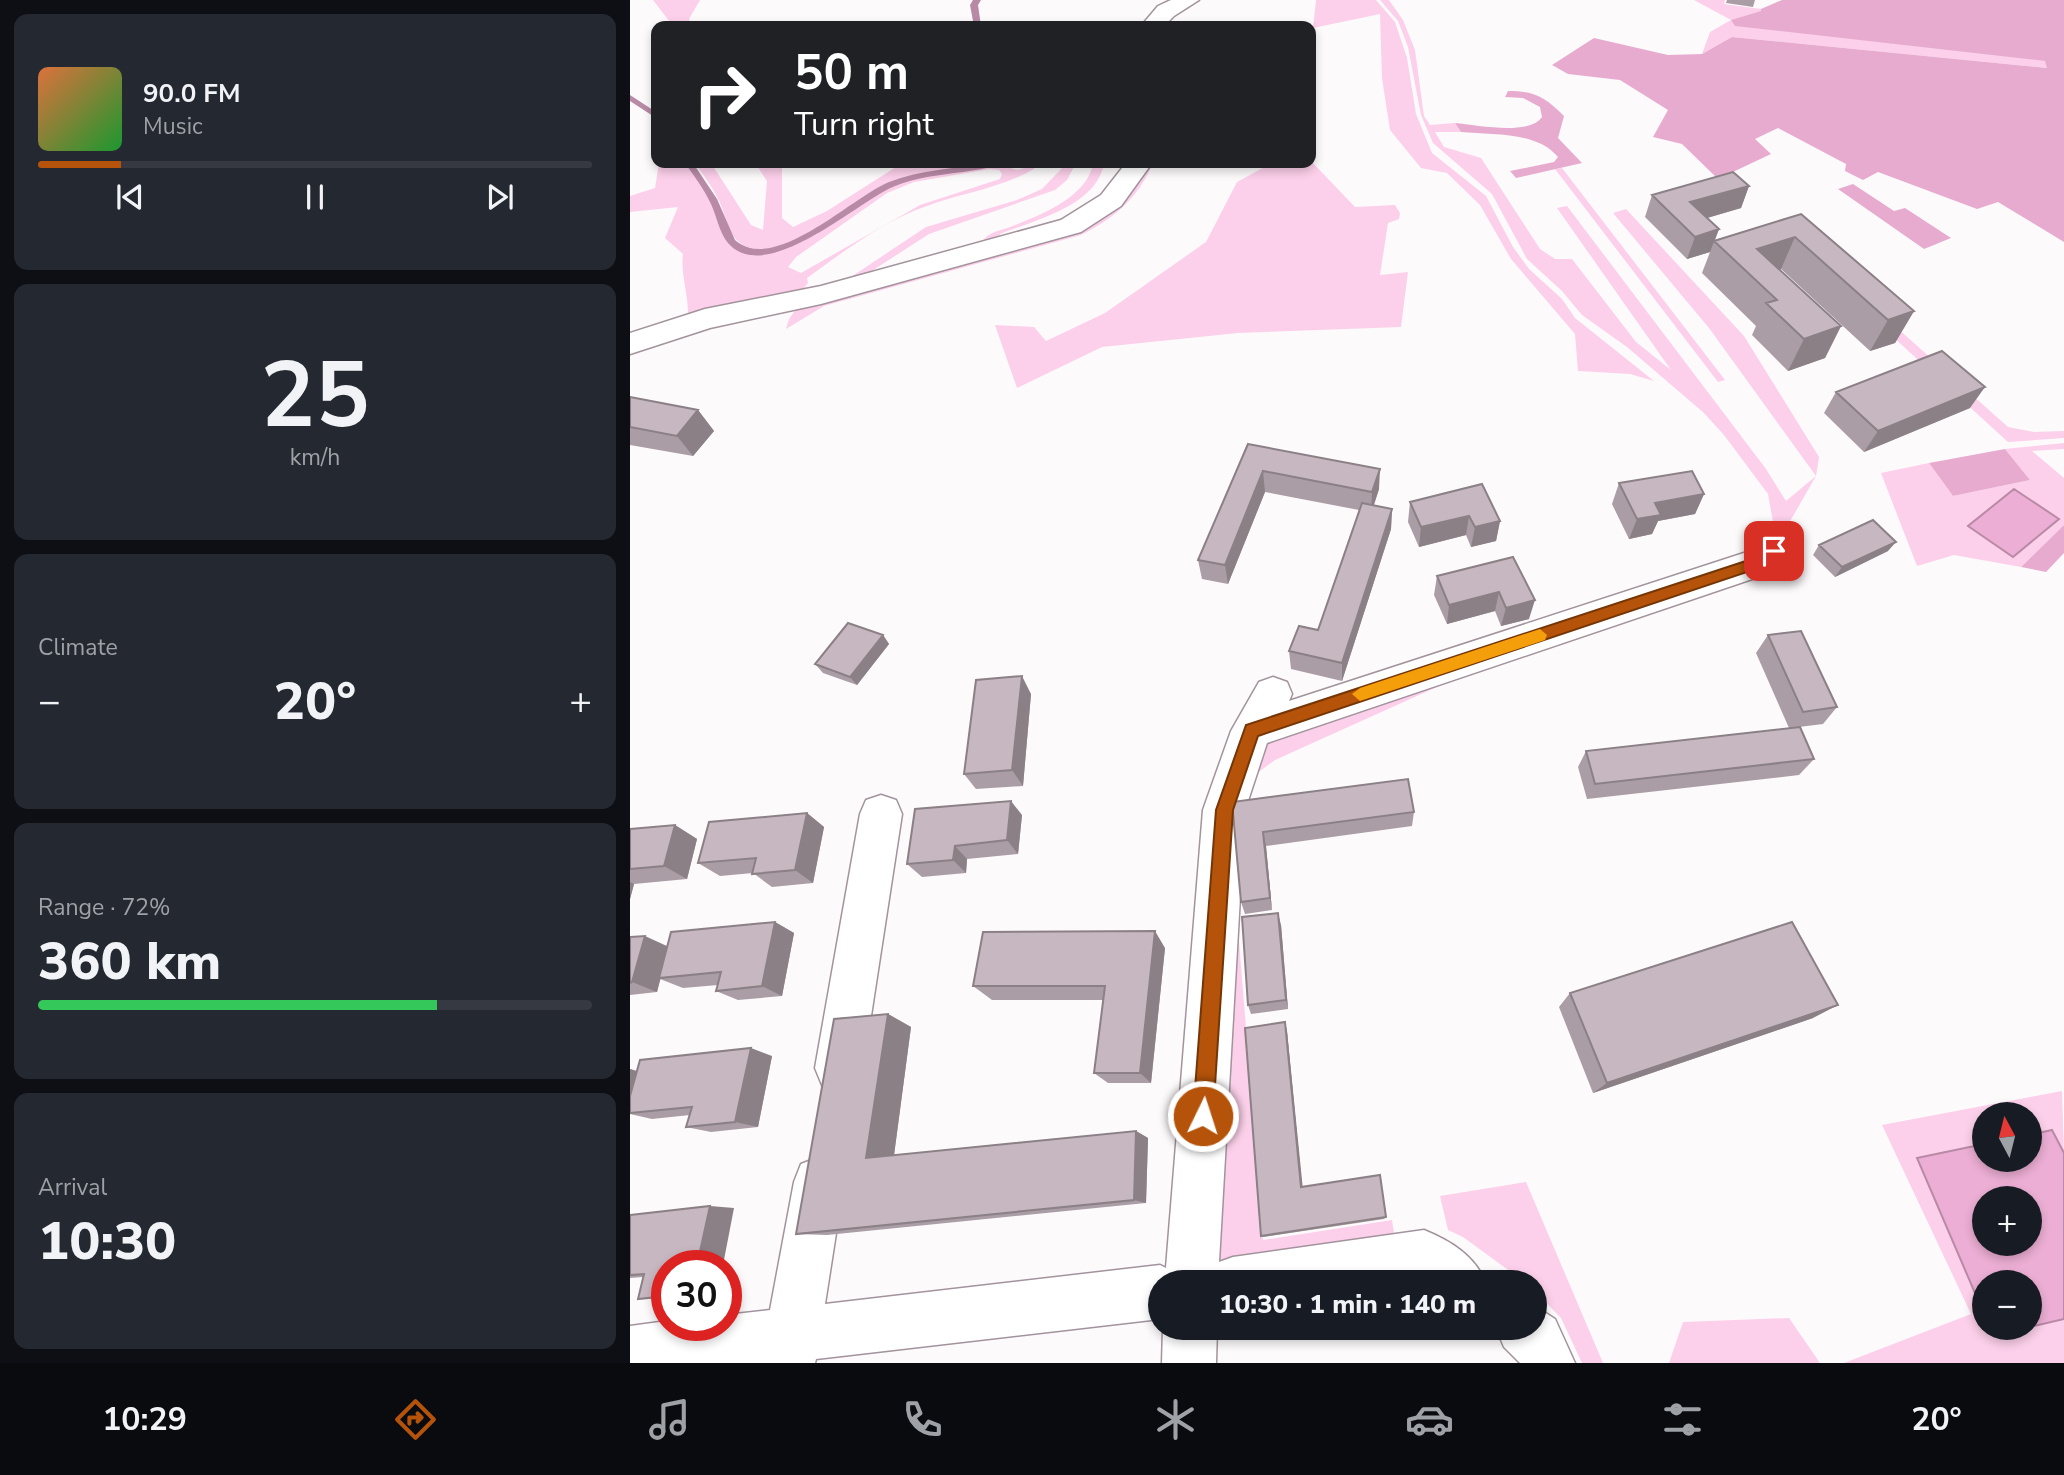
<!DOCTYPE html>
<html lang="en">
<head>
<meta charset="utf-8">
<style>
  body { margin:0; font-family:"Nunito Sans",sans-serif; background:#242831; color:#f1f3f6; height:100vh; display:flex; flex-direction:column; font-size:26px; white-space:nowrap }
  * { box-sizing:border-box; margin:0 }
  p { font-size:23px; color:#9ea1a6 }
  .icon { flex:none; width:38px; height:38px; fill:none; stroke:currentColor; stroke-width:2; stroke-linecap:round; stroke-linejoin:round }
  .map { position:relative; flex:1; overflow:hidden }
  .panel { display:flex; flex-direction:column; gap:14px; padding:14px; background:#0d0f14; width:630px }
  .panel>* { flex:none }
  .hud { position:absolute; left:21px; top:21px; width:665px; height:147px; border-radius:14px; box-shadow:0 4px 10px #0003; background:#202124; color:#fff; overflow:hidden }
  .needle { width:46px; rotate:353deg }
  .buttons { position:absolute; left:1342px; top:1102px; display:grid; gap:14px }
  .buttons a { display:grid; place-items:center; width:70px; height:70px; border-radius:50%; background:#171b24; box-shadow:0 4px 10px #0003; font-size:35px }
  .speed { position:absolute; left:21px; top:1250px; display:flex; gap:14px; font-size:35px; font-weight:700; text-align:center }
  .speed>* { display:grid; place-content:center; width:91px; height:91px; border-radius:50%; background:#171b24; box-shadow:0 4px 10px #0003; line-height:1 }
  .speed .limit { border:10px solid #d22; background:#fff; color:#111 }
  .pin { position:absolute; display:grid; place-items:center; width:60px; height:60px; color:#fff; margin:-30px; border-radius:14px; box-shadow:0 4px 10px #0006 }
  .me { position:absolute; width:77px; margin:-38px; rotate:4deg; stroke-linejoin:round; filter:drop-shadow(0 0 5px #0008) }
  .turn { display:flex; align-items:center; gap:24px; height:147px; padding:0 28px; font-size:32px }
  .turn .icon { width:91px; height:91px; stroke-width:2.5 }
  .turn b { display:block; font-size:49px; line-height:60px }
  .big { font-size:52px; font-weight:800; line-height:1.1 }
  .panel .tile { flex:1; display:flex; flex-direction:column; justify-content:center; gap:10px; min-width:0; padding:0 24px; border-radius:14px; background:#242831 }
  .panel .dial { align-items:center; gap:0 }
  .dial b { font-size:91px; line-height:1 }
  .song { display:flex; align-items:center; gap:21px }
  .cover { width:84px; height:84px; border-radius:10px; background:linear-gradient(135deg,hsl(20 70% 55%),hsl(130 70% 35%)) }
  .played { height:7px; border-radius:4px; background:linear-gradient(90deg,#b45309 15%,#363941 15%) }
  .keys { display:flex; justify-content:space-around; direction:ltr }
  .heat { display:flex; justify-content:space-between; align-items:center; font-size:38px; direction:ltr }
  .charge { height:10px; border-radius:5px; background:linear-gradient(90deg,#34c759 72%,#363941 0) }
  .trip { position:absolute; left:518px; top:1270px; width:399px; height:70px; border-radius:35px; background:#171b24; box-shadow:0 4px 10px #0003; font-weight:800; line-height:70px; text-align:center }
  .tab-bar { display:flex; height:112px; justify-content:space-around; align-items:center; background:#090b0e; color:#9ea1a6 }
  .tab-bar .icon { width:49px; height:49px }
  .tab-bar .selected { color:#b45309 }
  .tab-bar b { font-size:32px; color:#f1f3f6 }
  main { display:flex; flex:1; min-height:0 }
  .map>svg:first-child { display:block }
</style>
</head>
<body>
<main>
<section class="panel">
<div class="tile">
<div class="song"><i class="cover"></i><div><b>90.0 FM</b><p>Music</p></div></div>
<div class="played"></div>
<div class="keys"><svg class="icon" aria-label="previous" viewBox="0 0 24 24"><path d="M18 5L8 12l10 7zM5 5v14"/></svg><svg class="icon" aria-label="pause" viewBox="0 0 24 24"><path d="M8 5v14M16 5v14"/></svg><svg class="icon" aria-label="next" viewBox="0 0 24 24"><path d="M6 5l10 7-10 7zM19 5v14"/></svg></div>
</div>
<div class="tile dial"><b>25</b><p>km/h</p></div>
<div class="tile"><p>Climate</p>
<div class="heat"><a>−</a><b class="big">20°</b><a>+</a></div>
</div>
<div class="tile"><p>Range · 72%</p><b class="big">360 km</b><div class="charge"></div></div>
<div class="tile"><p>Arrival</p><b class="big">10:30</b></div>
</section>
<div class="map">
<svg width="1434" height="1363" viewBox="0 0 1434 1363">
  <rect width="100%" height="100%" fill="#fdfafc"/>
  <path fill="#fcd0ea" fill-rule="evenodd" d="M23,0h47l-11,19 3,7h-19z
    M686,0h60l19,22 12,36 9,56 16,39 54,43 27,51 16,22 33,30 13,19 79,63 -24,-7 -52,-3 -3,-37 -64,-75 -31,-54 -33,-32 -26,-5 -31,-38 -8,-52 -2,-64 -67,14z
    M750,0h9l14,20 12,30 9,66 6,9 25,-2 6,9h-26l9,15 37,11 59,91 15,10h17l64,83 35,28 -114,-162 10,-2 199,263 20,32 30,-25 -107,-148 -96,-115 13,-4 118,127 75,121 -3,19 -39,68 -9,-50 -44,-59 -20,-22 -77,-66 -45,-32 -20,-24 -35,-32 -35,-65 -59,-51 -12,-28 -13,-68 -10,-26z
    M1064,0h31l-1,4 37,5 1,2 -30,9 313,41 3,7 -316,-31 -30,17 8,-22 21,-12z
    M681,161l44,46 40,-2 5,8 -1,6 -11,4 -8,52 28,-3 -7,55 -163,6 -136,14 -85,41 -22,-63 39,2 12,14 59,-28 101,-71 31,-60 35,-19z
    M29,163h28c8,13 19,26 25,40 7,14 10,34 21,43 41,35 132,-53 172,-65 31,-10 64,-10 95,-18h7c9,14 19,2 29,0l-2,6c-33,19 -72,24 -107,37 -42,14 -84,46 -120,72l1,5 -4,5 44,-9 78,-52 91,-27 25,-11 25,-26h9l-9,17 -12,10 -126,44 -62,40 115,-32c6,-10 17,-11 28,-15 29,-11 78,-30 83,-64h11c-7,43 -69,57 -104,71l-4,7c50,-16 106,-27 131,-78h5l-10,19 -22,22 -68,31 -345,84c4,-17 -7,-43 -4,-65l-18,-16 13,-31 -48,5v-16l25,-8zM360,169l9,1 3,4 -2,5 -80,26 -119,68 -13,-6 8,-10 91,-64 27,-11z
    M65,163h16l40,62 12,5 4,-49 -10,-15 6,-3h19v55l11,9 34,-16 72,-46 86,-2c-33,8 -67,7 -99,21 -36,16 -103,82 -143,61 -15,-8 -17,-32 -25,-46 -6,-13 -15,-24 -23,-36z
    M517,163h6c-15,35 -38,55 -72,72l-257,71 -38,23 3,-10 8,-11 319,-99 15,-16z
    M932,168l163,212 -7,2 -163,-213z
    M1157,240l16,4 205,183 26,5 30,-1v7l-56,4z
    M1434,443v6l-32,2 32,27v47l-43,42 -67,-12 -37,11 -36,-93 48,-10 24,33 77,-16 -25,-31z
    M806,675l3,11 -164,74 -42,31 20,-46z
    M599,816l34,424 129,-20 2,13 -154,37 -20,-2 -7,-16z
    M1432,1091l2,62 -12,-23 -22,5v-20h-46v29l-66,14 66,156v14h7l3,7 70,-16v44h-220l127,-49 -89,-189z
    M896,1182l77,181h-21l-21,-45 -26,-27v-8h-9l-63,-46 -15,-7 -8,-34z
    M1159,1318l31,45h-151l14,-41z"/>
  <path fill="#e8abd0" d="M1152,0h282v242l-66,-40 -21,7 -99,-37 -15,8 -18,-9 1,-7 -68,-36 -23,11 16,15 -53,25 -36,-35 -29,-7 15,-27 -48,-30 -52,-6 -16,-9 42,-27 74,17 34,-1 30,-17 315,31 -2,-7 -310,-35 -4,-6 30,-9v-2z
    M878,91c27,0 37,6 56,25l-6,22 24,25 -66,15 -6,-7 44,-9 4,-5c-21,-26 -67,-22 -97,-25l-6,-9c22,2 74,13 87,-6l-2,-10 -17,-9 -18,-1z
    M1223,184l41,27 11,-3 46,30 -27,11 -86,-60z
    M1375,449l25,31 -77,16 -24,-33z
    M1434,525v28l-18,19 -25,-5z"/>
  <path fill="#ecaed4" stroke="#b88aa6" stroke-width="2" fill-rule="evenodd" d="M1384,489l45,30 -46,38 -45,-31z
    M1422,1130l12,23v166l-34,8v-44h-46v31l-67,-156 67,-14v16h46v-25zM1354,1199h46v45h-46z"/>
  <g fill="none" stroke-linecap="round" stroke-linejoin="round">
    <path fill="#b88aa6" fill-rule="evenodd" d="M343,0h8l-3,5 3,21h-7l-4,-21z
      M0,95l26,17v6l-26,-17z
      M55,163h8l24,36 18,41c39,35 117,-43 154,-58 31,-12 64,-13 96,-19h14c-10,6 -24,7 -36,9 -23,3 -46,5 -68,14 -37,15 -129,101 -167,57 -9,-11 -11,-26 -17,-39 -7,-15 -17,-28 -26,-41z"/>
    <g stroke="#a2939c" stroke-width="3">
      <path id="street" d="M541,0h28l-25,16 -10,10h-23l17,-20z
        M496,163h26l-31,43 -40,26 -260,72 -111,24 -80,26v-21l75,-24 116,-23 240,-66 40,-25z
        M1144,537l13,4 5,10 -16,20 -509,172 -22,67 -26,452 14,-5 191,-27c27,11 51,26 62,53h-326v36l-344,40 -1,4h-185v-37l37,-5v4h59v-10l44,-5 24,-128 7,-18 18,-7 18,7 7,18 -19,122 335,-39 6,3 37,-458 28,-79 28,-49 14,-5 14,5 5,12 -3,7 461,-150 11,-10z
        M251,795l15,5 6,14 -39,254 -7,17 -17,7 -17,-7 -7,-17 45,-254 6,-14z
        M905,1306l20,13 20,44h-55l-16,-16 -8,-19h39z
        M533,1328h54l-1,35h-54z"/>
    </g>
    <use href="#street" fill="#fff" fill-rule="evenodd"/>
  </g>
  <path fill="#ab9da5" d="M1097,0h28l-2,7 -27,-4z
    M1119,186l-8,22 -34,10 12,11 -4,11 86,-26 113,97 -19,32 -25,8 -89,-82 -1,1 61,56 -16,32 -37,13 -36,-36 4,-9 -54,-53 8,-21 -23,7 -42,-42 7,-22z
    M1206,392l134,16 -106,44 -40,-39z
    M0,397l68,13 16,21 -21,25 -63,-11z
    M618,444l131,45 -5,16 18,4 -1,20 -49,152 -51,-12 -2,-18 29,-21 41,-120 -94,-18 -37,92 -26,-5 -4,-19z
    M989,483l85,11 -9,20 -37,7 -6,13 -23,5 -17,-35z
    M780,502l90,19 -4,20 -25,6 -5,-12 -47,12 -11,-25z
    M1189,545l69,6 -53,26 -22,-22z
    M883,557l16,62 -28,7 -6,-15 -48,13 -13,-29 3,-19z
    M253,635l6,9 -32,41 -34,-12 -8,-9z
    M1138,635l69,72 -14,17 -24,3 15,32 -15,16 -212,24 -9,-32 8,-16 203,-23 -33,-75z
    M401,694l-8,92 -47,3 -12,-15z
    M602,802l182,10 -2,14 -146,20 6,64 -27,4 -4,-12z
    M177,813l17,14 -11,56 -41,4 -19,-14 -33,3 -22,-13z
    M392,815l-4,39 -51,5 -1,14 -44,4 -15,-13z
    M45,825l22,14 -10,40 -53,5 -4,15v-70z
    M145,922l19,11 -12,63 -44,4 -22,-9 2,-6 -35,3 -23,-9 -3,13 -27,3v-58l37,10z
    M651,925l7,84 -37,5 -3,-9z
    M535,948l-14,135h-43l-14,-10 9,-73h-111l-19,-14z
    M940,993l243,25 -220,75 -34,-86z
    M258,1014l23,13 -17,128 242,-24 12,7 -2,65 -319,32 -31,-1z
    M655,1022l2,9 15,156 84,30 -2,2 -120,18 -3,-1z
    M142,1056l-14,71 -47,5 -25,-5 4,-12 -38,4 -22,-5v-45l7,2z
    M104,1208l-67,57v32l-29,2 5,-22 -13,1v-63z"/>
  <path fill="#8b8086" d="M1119,186l-8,22 -58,17 7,-23z
    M1089,229l-9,23 -23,7 8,-22z
    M1165,237l-14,32 -28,9 4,-29z
    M1284,311l-19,32 -25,8 18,-31z
    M1211,326l-16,32 -37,13 16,-32z
    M1355,387l-15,21 -106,44 14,-21z
    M68,410l16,21 -21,25 -16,-20z
    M750,469l-1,20 -8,24 1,-21z
    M633,471l2,21 -37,92 -3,-19z
    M1074,494l-9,20 -37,7 -6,13 -23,5 8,-20 18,-16z
    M762,509l-1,20 -49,152v-18z
    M839,516l-3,19 -47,12 2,-20z
    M870,521l-4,20 -25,6 4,-20z
    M1266,542l-8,9 -53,26 7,-10z
    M869,592l-4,19 -48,13 2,-19z
    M905,600l-6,19 -28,7 5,-18z
    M253,635l6,9 -32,41 -7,-8z
    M392,676l9,18 -8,92 -11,-16z
    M381,801l11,14 -4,39 -11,-14z
    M177,813l17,14 -11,56 -18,-13z
    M45,825l22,14 -10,40 -23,-13z
    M633,832l3,14 6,64 -2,-12z
    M325,846l12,13 -1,14 -13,-13z
    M0,882l4,2 -4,15z
    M648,913l3,12 7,84 -2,-9z
    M145,922l19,11 -12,63 -20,-10z
    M525,931l10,17 -14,135 -11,-10z
    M15,936l24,11 -12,45 -25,-10z
    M1208,1005l-25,13 -220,75 14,-10z
    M258,1014l23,13 -18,136 -27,-5z
    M655,1022l2,9 16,159 -2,-3z
    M121,1048l21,8 -14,71 -23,-5z
    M0,1069l9,3 -9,32z
    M506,1131l12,7 -2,65 -12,-3z
    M80,1206l24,2 -11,57h-26z"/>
  <path fill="#c7b7c0" stroke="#8b8086" stroke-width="2" d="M1103,172l16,14 -59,16 29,27 -24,8 -43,-42z
    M1171,214l113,97 -26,9 -93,-83 -38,12 84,77 -37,13 -38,-36 11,-3 -63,-59z
    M1312,351l43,36 -107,44 -42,-39z
    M0,397l68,13 -21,26 -47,-9z
    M618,444l132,25 -8,23 -109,-21 -38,94 -27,-5z
    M1062,471l12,23 -49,9 6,12 -24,4 -18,-36z
    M852,484l18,37 -25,6 -6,-11 -48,11 -11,-25z
    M732,503l30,6 -50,154 -53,-12 10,-25 19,4z
    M1243,520l23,22 -54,25 -23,-22z
    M883,557l22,43 -29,8 -7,-16 -50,13 -12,-29z
    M218,623l35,12 -33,42 -35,-13z
    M1171,631l36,76 -34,5 -35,-77z
    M392,676l-10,94 -48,4 12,-94z
    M1170,727l14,32 -219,25 -9,-33z
    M778,779l6,33 -151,20 7,66 -29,4 -9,-100z
    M381,801l-4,39 -52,6 -2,14 -46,4 8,-55z
    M177,813l-12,57 -43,4 4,-16 -58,5 11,-41z
    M45,825l-11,41 -34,3v-40z
    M648,913l8,87 -38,5 -6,-88z
    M145,922l-13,64 -46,5 5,-19 -62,6 12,-46z
    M1162,922l46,83 -231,78 -37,-90z
    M525,931l-15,142h-46l11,-87h-132l10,-54z
    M15,936l-13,46 -2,1v-46z
    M258,1014l-22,144 270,-27 -2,69 -338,34 38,-215z
    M655,1022l16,165 79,-12 6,42 -125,19 -16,-208z
    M121,1048l-16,74 -49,5 6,-20 -62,6v-17l10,-36z
    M80,1206l-13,59h-30v31l-29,3 6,-25 -14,1v-60z"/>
  <path fill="#b45309" stroke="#753606" stroke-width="2" d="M1144,545l7,6 -13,14 -510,171 -25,74 -20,306 -3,7 -7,3 -7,-3 -3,-7 23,-306 30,-85 512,-168z"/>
  <path fill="#f59e0b" d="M910,629l7,6 -2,5 -185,61 -8,-7 8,-6z"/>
</svg>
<div class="buttons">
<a><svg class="needle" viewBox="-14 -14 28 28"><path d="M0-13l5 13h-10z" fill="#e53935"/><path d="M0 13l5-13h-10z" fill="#9ea1a6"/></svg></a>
<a>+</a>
<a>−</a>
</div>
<div class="speed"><div class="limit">30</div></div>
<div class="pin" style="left:1144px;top:551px;background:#d93025"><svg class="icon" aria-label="arrive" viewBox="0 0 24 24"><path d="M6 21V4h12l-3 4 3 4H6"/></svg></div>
<svg class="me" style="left:573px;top:1116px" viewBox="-20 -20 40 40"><circle r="17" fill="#b45309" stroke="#fff" stroke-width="3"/><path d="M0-11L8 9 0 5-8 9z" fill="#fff"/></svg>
<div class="trip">10:30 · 1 min · 140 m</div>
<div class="hud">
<div class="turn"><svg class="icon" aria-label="right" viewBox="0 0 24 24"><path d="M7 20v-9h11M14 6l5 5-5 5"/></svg><div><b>50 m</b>Turn right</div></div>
</div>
</div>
</main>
<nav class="tab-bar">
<b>10:29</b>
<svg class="icon selected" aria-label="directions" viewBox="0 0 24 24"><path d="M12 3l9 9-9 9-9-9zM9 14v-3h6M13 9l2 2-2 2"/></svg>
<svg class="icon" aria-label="music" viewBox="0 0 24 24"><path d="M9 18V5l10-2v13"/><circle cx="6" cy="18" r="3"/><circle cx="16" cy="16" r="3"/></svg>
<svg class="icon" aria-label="phone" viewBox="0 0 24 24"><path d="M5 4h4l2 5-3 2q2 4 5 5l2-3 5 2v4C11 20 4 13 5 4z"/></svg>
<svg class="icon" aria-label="climate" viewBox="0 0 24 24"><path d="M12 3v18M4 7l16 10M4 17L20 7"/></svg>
<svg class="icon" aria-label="car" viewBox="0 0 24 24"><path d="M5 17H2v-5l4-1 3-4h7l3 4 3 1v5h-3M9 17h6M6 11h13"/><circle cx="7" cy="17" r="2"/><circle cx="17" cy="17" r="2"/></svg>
<svg class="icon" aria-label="filters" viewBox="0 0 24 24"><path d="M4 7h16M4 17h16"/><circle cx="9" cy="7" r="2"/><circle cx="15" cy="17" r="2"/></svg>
<b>20°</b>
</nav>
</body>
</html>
